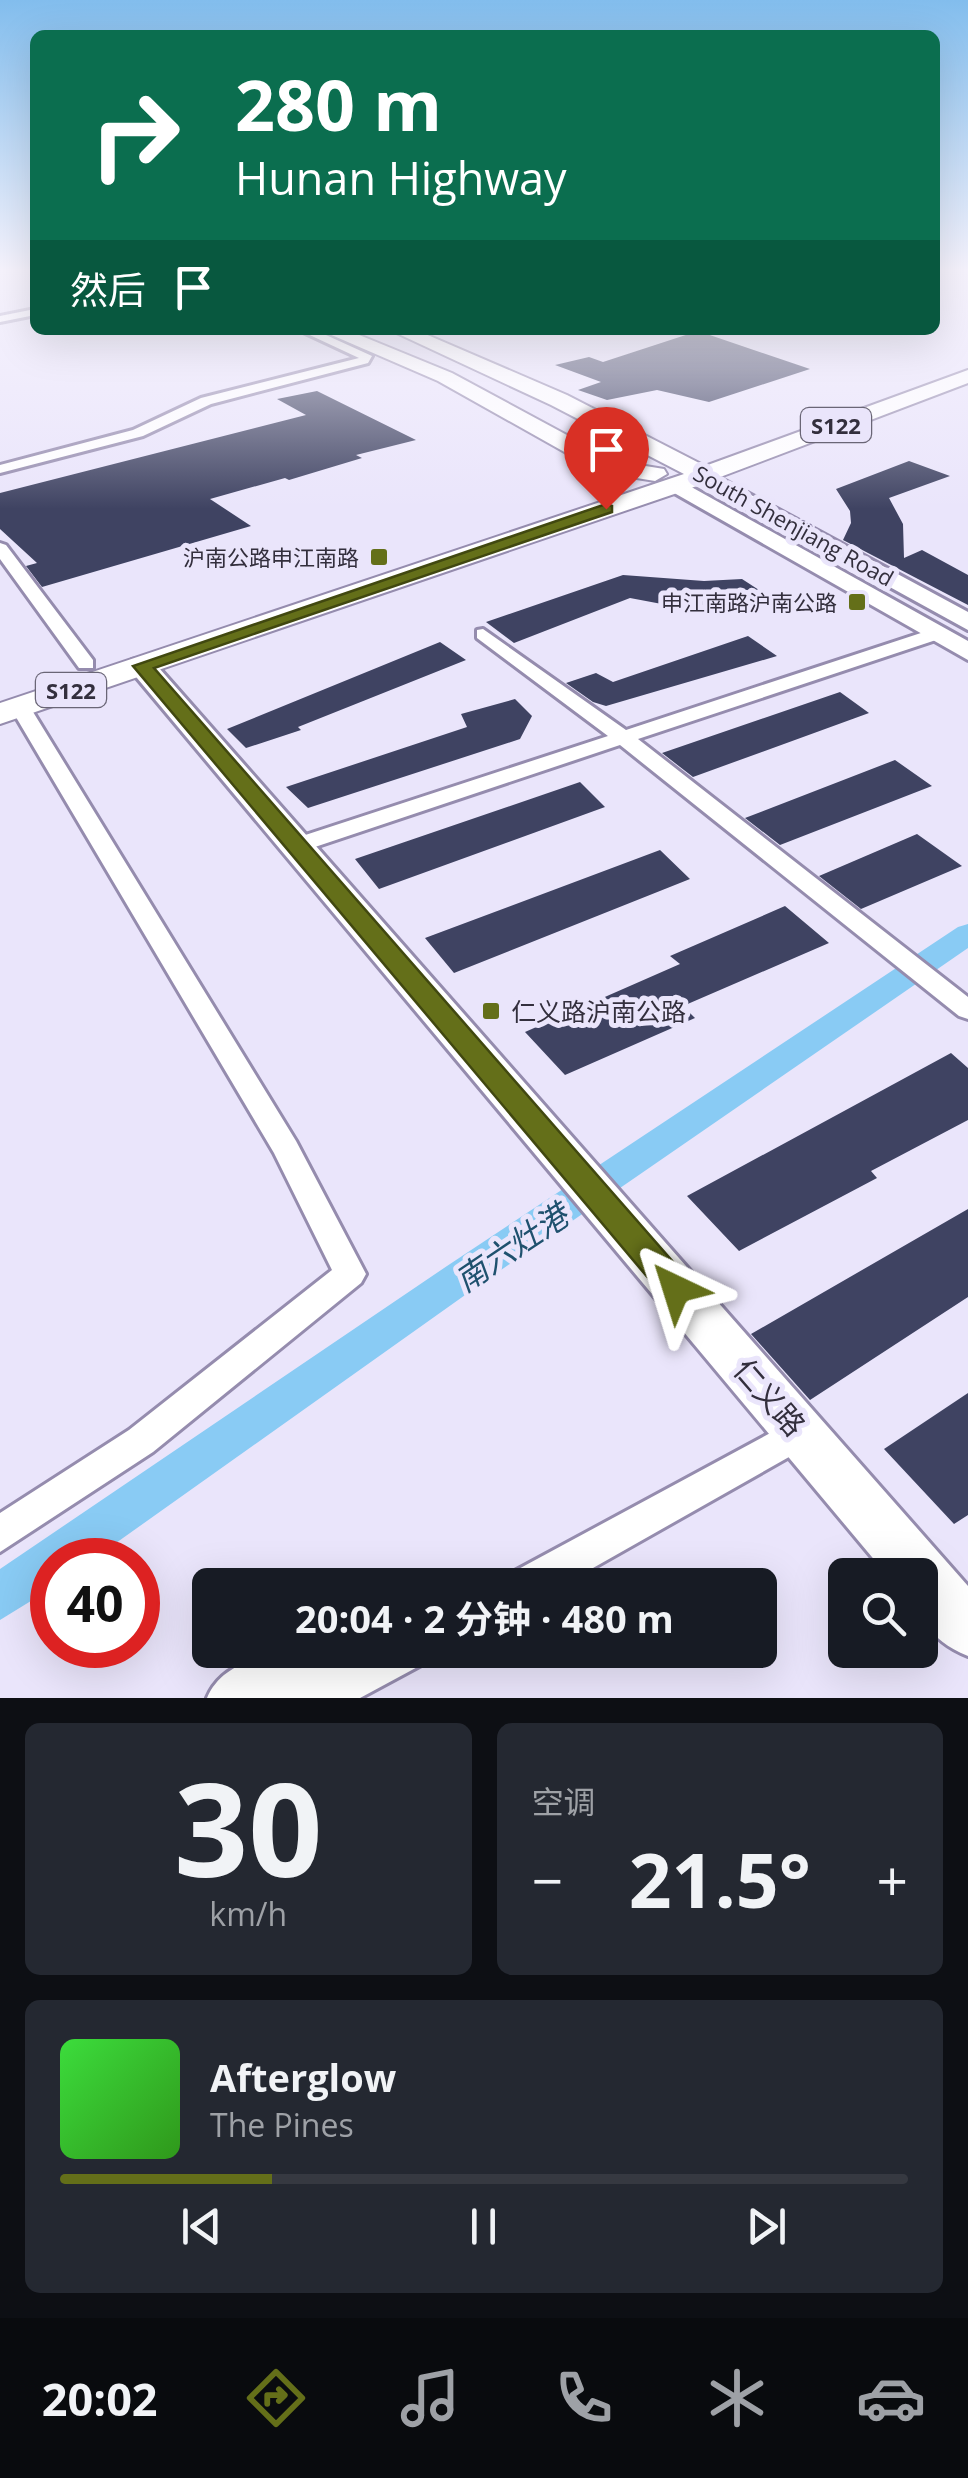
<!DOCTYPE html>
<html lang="zh">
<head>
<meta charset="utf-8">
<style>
  body { margin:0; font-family:"Open Sans","Noto Sans SC",sans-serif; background:#242831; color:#f1f3f6; height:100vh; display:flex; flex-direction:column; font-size:38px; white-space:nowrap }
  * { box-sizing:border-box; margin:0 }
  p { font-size:32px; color:#9ea1a6 }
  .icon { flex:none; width:55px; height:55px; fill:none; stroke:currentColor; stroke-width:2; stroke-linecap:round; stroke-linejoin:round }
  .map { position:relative; height:1698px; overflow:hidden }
  .details { display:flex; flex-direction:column; gap:25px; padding:25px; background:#0d0f14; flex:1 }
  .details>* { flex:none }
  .banner { position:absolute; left:30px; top:30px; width:910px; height:305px; border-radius:15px; box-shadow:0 10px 40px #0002; background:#0b6e4f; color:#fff; overflow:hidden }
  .tools { position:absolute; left:828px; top:1558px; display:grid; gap:20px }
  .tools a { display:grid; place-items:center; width:110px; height:110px; border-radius:15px; background:#171b24; box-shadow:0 10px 40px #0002; font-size:50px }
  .speed { position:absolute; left:30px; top:1538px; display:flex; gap:20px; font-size:50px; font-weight:700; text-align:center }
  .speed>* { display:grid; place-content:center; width:130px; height:130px; border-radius:50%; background:#171b24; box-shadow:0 10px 40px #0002; line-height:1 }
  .speed .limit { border:15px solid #d22; background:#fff; color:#111 }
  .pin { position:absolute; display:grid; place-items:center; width:85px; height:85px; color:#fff; margin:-102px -42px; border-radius:50% 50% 50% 0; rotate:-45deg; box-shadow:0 0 10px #0007 }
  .pin .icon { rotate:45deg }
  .me { position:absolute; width:110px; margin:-55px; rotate:319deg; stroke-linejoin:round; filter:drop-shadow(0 0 8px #0008) }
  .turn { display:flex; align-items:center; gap:35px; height:210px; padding:0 40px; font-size:45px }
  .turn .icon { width:130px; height:130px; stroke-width:2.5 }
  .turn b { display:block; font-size:70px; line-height:85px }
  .then { display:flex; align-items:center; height:95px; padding:0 40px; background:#0003; gap:20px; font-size:38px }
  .big { font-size:75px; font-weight:700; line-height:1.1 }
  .details .widget { flex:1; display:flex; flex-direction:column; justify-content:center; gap:15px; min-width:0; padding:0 35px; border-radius:15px; background:#242831 }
  .details .dial { align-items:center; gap:0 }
  .dial b { font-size:130px; line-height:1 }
  .song { display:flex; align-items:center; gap:30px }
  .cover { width:120px; height:120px; border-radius:15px; background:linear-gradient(135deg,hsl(120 70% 55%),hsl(110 70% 35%)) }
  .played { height:10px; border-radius:5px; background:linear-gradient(90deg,#646f19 25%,#363941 25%) }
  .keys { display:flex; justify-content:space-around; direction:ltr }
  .heat { display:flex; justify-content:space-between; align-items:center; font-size:55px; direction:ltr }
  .details .tiles { flex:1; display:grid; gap:25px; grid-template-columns:1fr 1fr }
  .widget:last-child { grid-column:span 2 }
  .trip { position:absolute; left:192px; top:1568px; width:585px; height:100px; border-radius:15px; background:#171b24; box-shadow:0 10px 40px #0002; font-weight:700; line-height:100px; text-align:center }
  .tab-bar { display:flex; height:160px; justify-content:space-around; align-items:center; background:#090b0e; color:#9ea1a6 }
  .tab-bar .icon { width:70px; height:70px }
  .tab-bar .current { color:#646f19 }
  .tab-bar b { font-size:45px; color:#f1f3f6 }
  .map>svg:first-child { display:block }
</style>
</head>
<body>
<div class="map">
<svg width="968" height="1698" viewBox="0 0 968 1698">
  <rect width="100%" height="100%" fill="#eae5fb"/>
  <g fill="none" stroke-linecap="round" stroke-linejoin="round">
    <path fill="#89cbf4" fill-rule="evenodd" d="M968,924v24l-493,340 -383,272h-40v28l-52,32v-51l447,-303 511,-339z"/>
  </g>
  <path fill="#3f4362" d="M698,331l112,38 -101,33 -52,-12 -50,10 -29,-10 23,-8 -46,-17 34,-8 14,5z
    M317,391l99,49 -60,15 6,3 -73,22 -4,-2 -75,21 41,27 -209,61 -16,-21 11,-3 -37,-34v-36l306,-78 -29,-16z
    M909,461l41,15 -61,22 14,26 1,34 18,-8 46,25v30l-125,-65 8,-17 -1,-12 -14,-22z
    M623,575l81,6 38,-2 34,22 -93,7 -53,-10 -116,45 -28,-21z
    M748,636l29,20 -171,50 -13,-4 -27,-19 30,-10 17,9z
    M440,642l26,18 -168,67 3,3 -55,18 -19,-19z
    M840,692l29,21 -176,64 -31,-24z
    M515,699l17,17 -12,23 -212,69 -22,-21 181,-60 -6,-13z
    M895,760l37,26 -152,59 -35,-27z
    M580,782l25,25 -226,82 -24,-30z
    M917,834l45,32 -101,43 -42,-33z
    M660,850l30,29 -236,94 -29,-35z
    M785,906l44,37 -146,63 12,12 -130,57 -40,-43 155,-68 -10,-8z
    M951,1053l17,15v52l-97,51 6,7 -138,73 -52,-55z
    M968,1209v88l-158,103 -59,-66z
    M968,1393v122l-14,9 -70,-75z"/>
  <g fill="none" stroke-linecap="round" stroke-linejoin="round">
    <g stroke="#958cae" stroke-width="6">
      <path id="street" d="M35,309v6l-35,7v-6z
        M299,330h16l57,26 -4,7 -157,41 -68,32 -143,37v-8l133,-35 68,-32 158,-40z
        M0,543l6,2 87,115v8h-14l-79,-109z
        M483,629l143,101 304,-100h12v8l-304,101 330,258v22l-9,-3 -339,-271 -317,106h-16l-3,-5 3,-5 321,-105 -131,-98v-8z
        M20,701l10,6 266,434 70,133 -5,9 -208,169 -153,100v-39l129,-83 203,-160 -58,-117 -264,-446z
        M800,1417l12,5 5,11 -5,11 -249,141h-56l6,-13z
        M370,1650h59l-6,14 -63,34h-153c15,-36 59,-45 95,-42 8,1 15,7 23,8 16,2 32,-7 45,-14z"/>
    </g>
    <g stroke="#958cae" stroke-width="6">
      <path id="secondary" d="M703,469l265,143v18l-273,-150 -3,-5 3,-5z
        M677,479l291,162v19l-299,-170 -3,-5 3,-5z
        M142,658l10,2 816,926v70c-42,-17 -48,-39 -48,-81h-33l-755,-903 -4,-6 4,-6z"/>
    </g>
    <g stroke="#958cae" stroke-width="4">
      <path id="primary" d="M320,330h27l105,43 163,88 49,8 3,5 -12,7 -55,-9 -162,-91z
        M390,330h26l151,65 138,71 263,-96v13l-282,107 -686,234v-21l684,-229 -133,-69z"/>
    </g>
    <use href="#street" fill="#fff" fill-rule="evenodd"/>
    <use href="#secondary" fill="#fff" fill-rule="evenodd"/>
    <use href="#primary" fill="#fff" fill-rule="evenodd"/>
  </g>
  <linearGradient id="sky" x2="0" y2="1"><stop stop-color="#82bded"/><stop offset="0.53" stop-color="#f6f3fd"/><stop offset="1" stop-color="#f6f3fd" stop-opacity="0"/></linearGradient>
  <rect width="968" height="509" fill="url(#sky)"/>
  <path fill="#646f19" stroke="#414810" stroke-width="2.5" d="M606,504l6,2v6l-458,156 534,611 4,10 -4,9 -12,4 -11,-4 -532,-632z"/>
  <g fill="#646f19" stroke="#eae5fb" stroke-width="4">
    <rect x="369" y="547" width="20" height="20" rx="5"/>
    <rect x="847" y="592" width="20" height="20" rx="5"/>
    <rect x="481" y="1001" width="20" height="20" rx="5"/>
  </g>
  <g text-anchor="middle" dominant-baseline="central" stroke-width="10" stroke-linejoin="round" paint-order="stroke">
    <g fill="#eae5fb" stroke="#6a6676" stroke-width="2.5">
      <rect x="801" y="408" width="70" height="34" rx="8"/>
      <rect x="36" y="673" width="70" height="34" rx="8"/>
    </g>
    <g font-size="22" font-weight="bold" fill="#332f3d">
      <text x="836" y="425">S122</text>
      <text x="71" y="690">S122</text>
    </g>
    <g font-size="22" fill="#332f3d" stroke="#eae5fb">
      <text transform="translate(794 525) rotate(29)">South Shenjiang Road</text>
    </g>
    <g font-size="22" fill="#332f3d" stroke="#eae5fb" text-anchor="end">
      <text x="359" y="557">沪南公路申江南路</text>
      <text x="837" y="602">申江南路沪南公路</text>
    </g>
    <g font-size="25" fill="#332f3d" stroke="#eae5fb" text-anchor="start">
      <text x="511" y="1011">仁义路沪南公路</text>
    </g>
    <g font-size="30" fill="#332f3d" stroke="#eae5fb">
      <text transform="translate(770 1397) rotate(49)">仁义路</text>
    </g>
    <g font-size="32" font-style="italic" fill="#1f516e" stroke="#eae5fb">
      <text transform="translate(511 1247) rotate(-34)">南六灶港</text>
    </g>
  </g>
</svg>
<div class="tools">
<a><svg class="icon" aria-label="search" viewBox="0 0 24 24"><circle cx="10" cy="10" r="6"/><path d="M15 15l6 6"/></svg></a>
</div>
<div class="speed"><div class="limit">40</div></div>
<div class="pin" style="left:606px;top:509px;background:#d93025"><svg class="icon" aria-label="arrive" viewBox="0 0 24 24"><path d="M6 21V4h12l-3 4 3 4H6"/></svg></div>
<svg class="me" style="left:676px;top:1289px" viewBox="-20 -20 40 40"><path d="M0-17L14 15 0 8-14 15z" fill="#646f19" stroke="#fff" stroke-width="4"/></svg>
<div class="trip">20:04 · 2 分钟 · 480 m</div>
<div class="banner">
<div class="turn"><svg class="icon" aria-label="right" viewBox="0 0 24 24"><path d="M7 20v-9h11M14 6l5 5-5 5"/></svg><div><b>280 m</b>Hunan Highway</div></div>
<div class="then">然后<svg class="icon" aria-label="arrive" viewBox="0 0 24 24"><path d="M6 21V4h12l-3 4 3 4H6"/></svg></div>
</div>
</div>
<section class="details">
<div class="tiles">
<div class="widget dial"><b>30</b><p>km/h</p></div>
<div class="widget"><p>空调</p>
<div class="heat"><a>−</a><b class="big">21.5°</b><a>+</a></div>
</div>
<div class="widget">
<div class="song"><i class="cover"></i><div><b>Afterglow</b><p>The Pines</p></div></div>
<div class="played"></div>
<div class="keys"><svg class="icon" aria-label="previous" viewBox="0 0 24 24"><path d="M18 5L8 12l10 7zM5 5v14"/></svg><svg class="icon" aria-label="pause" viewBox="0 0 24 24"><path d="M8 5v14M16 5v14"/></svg><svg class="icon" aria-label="next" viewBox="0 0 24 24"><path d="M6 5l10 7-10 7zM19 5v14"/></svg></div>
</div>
</div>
</section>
<nav class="tab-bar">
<b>20:02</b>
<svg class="icon current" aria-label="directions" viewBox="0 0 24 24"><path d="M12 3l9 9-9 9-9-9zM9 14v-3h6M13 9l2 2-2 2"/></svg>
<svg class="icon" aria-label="music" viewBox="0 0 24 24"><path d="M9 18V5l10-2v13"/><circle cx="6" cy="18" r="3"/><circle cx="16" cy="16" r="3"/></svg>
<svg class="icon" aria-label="phone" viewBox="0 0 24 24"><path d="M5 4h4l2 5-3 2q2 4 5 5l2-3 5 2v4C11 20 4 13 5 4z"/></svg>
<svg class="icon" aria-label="climate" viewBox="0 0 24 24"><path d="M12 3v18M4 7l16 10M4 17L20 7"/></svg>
<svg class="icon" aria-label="car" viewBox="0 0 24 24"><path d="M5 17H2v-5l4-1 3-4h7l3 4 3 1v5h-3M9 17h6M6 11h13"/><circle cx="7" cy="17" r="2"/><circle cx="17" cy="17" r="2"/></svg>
</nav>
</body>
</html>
